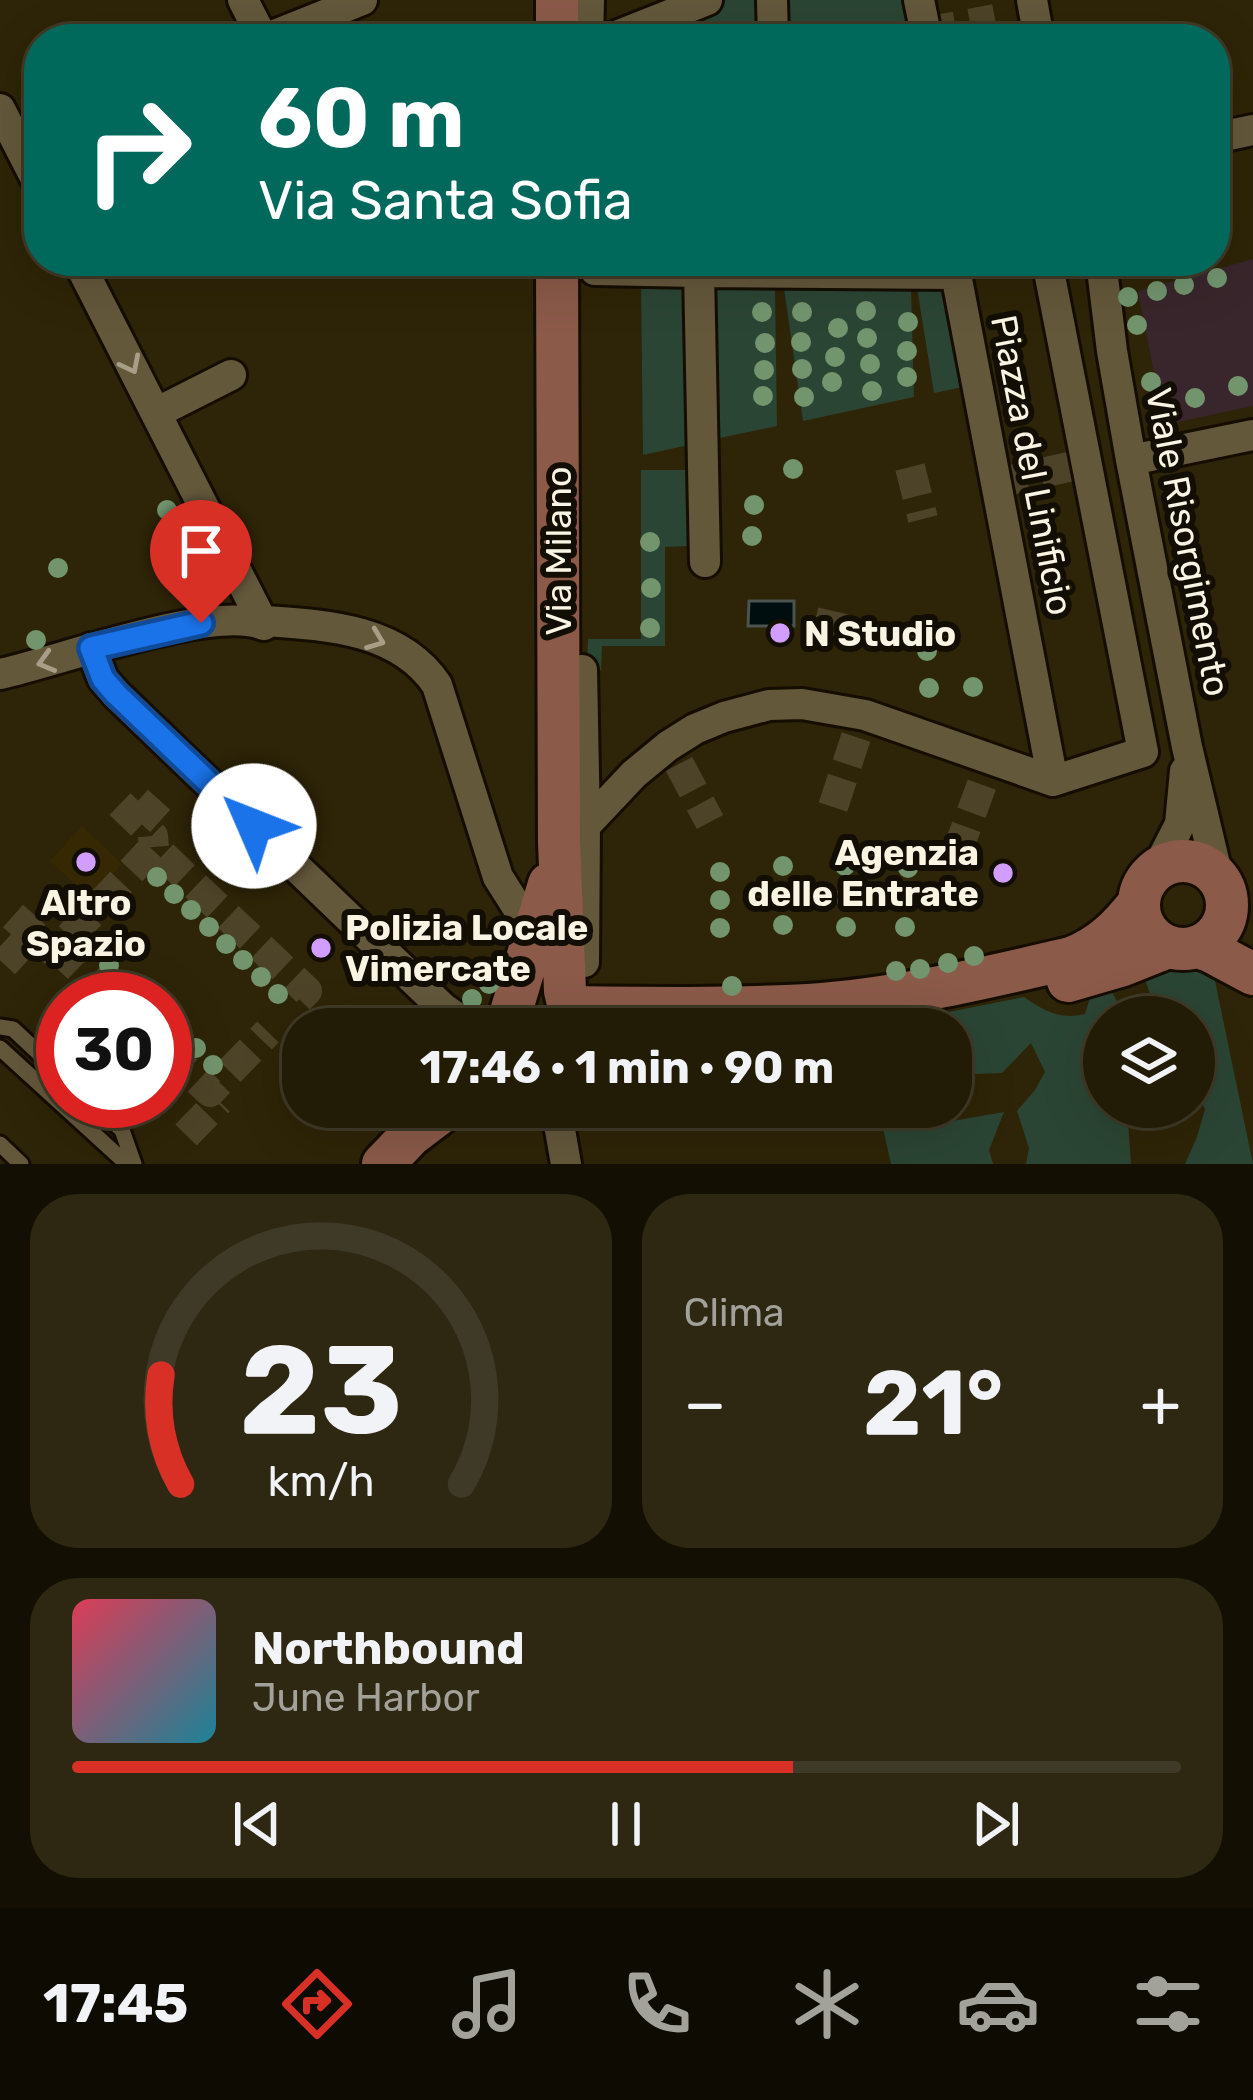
<!DOCTYPE html>
<html lang="it">
<head>
<meta charset="utf-8">
<style>
  body { margin:0; font-family:Rubik,sans-serif; background:#2e2813; color:#f1f3f6; height:100vh; display:flex; flex-direction:column; font-size:45px; white-space:nowrap }
  * { box-sizing:border-box; margin:0 }
  p { font-size:39px; color:#a2a19a }
  .icon { flex:none; width:66px; height:66px; fill:none; stroke:currentColor; stroke-width:2; stroke-linecap:round; stroke-linejoin:round }
  .map { position:relative; height:1164px; overflow:hidden }
  .side { display:flex; flex-direction:column; gap:30px; padding:30px; background:#130f03; flex:1 }
  .side>* { flex:none }
  .banner { position:absolute; left:24px; top:24px; width:1206px; height:252px; border-radius:48px; box-shadow:0 12px 48px #0002,0 0 0 3px #3f3927; background:#00695c; color:#fff; overflow:hidden }
  .fabs { position:absolute; left:1083px; top:996px; display:grid; gap:24px }
  .fabs a { display:grid; place-items:center; width:132px; height:132px; border-radius:50%; background:#221b05; box-shadow:0 12px 48px #0002,0 0 0 3px #3f3927; font-size:60px }
  .speed { position:absolute; left:36px; top:972px; display:flex; gap:24px; font-size:60px; font-weight:700; text-align:center }
  .speed>* { display:grid; place-content:center; width:156px; height:156px; border-radius:50%; background:#221b05; box-shadow:0 12px 48px #0002,0 0 0 3px #3f3927; line-height:1 }
  .speed .limit { border:18px solid #d22; background:#fff; color:#111 }
  .pin { position:absolute; display:grid; place-items:center; width:102px; height:102px; color:#fff; margin:-123px -51px; border-radius:50% 50% 50% 0; rotate:-45deg; box-shadow:0 0 12px #0007 }
  .pin .icon { rotate:45deg }
  .me { position:absolute; width:132px; margin:-66px; rotate:314deg; stroke-linejoin:round; filter:drop-shadow(0 0 9px #0008) }
  .turn { display:flex; align-items:center; gap:42px; height:252px; padding:0 36px; font-size:54px }
  .turn .icon { width:156px; height:156px; stroke-width:2.5 }
  .turn b { display:block; font-size:84px; line-height:102px }
  .big { font-size:90px; font-weight:700; line-height:1.1 }
  .side .card { flex:1; display:flex; flex-direction:column; justify-content:center; gap:18px; min-width:0; padding:0 42px; border-radius:48px; background:#2e2813 }
  .side .dial { align-items:center; gap:0 }
  .dial svg { height:312px; overflow:visible; fill:none; stroke:#3f3927; stroke-width:7; stroke-linecap:round; text-anchor:middle }
  .dial text { fill:#f1f3f6; stroke:none }
  .song { display:flex; align-items:center; gap:36px }
  .cover { width:144px; height:144px; border-radius:18px; background:linear-gradient(135deg,hsl(350 70% 55%),hsl(190 70% 35%)) }
  .played { height:12px; border-radius:6px; background:linear-gradient(90deg,#d93025 65%,#3f3927 65%) }
  .keys { display:flex; justify-content:space-around; direction:ltr }
  .heat { display:flex; justify-content:space-between; align-items:center; font-size:66px; direction:ltr }
  .side .tiles { flex:1; display:grid; gap:30px; grid-template-columns:1fr 1fr }
  .card:last-child { grid-column:span 2 }
  .trip { position:absolute; left:282px; top:1008px; width:690px; height:120px; border-radius:48px; background:#221b05; box-shadow:0 12px 48px #0002,0 0 0 3px #3f3927; font-weight:700; line-height:120px; text-align:center }
  .tab-bar { display:flex; height:192px; justify-content:space-around; align-items:center; background:#0e0b02; color:#a2a19a }
  .tab-bar .icon { width:84px; height:84px }
  .tab-bar .selected { color:#d93025 }
  .tab-bar b { font-size:54px; color:#f1f3f6 }
  .map>svg:first-child { display:block }
</style>
</head>
<body>
<div class="map">
<svg width="1253" height="1164" viewBox="0 0 1253 1164">
  <rect width="100%" height="100%" fill="#2e2407"/>
  <path fill="#362802" d="M82,826l40,38 -32,34 -40,-37z"/>
  <path fill="#39262c" d="M1253,259v147l-89,19 -26,-134z"/>
  <path fill="#2b4534" d="M723,0h184l7,39h-294z
    M641,286h50l2,158 -50,11z
    M709,287h66l2,139 -67,14z
    M784,288h127l3,109 -111,24z
    M917,288h30l21,98 -34,7z
    M641,470h50v76l-26,1v99h-63l-1,24h-14l1,-31h53z
    M1198,964l16,12 39,188h-68l12,-27 8,-28 -11,-22v-70h-36l-16,-46z
    M1105,980l16,28 1,9h-18v90h23l4,57h-105l3,-16 -12,-37 18,-21 10,-18 -14,-29 -29,30 -29,1 -9,-23 -13,-14v-8h-88l161,-32c20,14 36,23 61,17l6,-19z
    M889,1107h60l3,14 52,-9 -15,38 4,14h-102l-11,-49z"/>
  <path fill="#000e10" stroke="#4b534f" stroke-width="3" d="M749,601h45v25h-46z"/>
  <g fill="none" stroke-linecap="round" stroke-linejoin="round">
    <path stroke="#4d4328" stroke-width="30" stroke-dasharray="30 15" stroke-linecap="butt" d="M926,32l69,-13
      M910,467l13,52
      M997,483l89,-20
      M826,640l7,-30
      M679,764l31,58
      M120,804l33,32 1,11
      M833,807l23,-70
      M139,822l27,-30
      M956,855l26,-71
      M13,916l37,33h8
      M4,964l29,-31
      M111,999l-53,-50 96,-102 153,144 -8,8
      M165,1050l45,42 58,-60
      M186,1135l33,-34"/>
    <g stroke="#150d00" stroke-width="21">
      <path id="lane" d="M0,1027l13,2 50,47
        M0,1048l127,116
        M90,1101l32,29 12,34
        M0,1144l21,20"/>
    </g>
    <g stroke="#150d00" stroke-width="36">
      <path id="street" d="M243,0l20,39
        M772,0l1,39
        M919,0l8,39
        M1032,0l7,39
        M265,39l97,-39
        M588,39l1,-39
        M609,39l98,-39
        M0,109l39,76
        M1215,138l38,-8
        M78,261l186,364
        M1101,261l11,90 19,109 56,287 31,130
        M595,270l104,2 6,290
        M699,272l257,2 97,507
        M156,413l75,-38
        M1131,460l122,-25
        M91,648l12,31 13,15 327,314 30,21
        M582,670l3,156
        M0,674c60,-13 212,-70 264,-49l2,-4c60,4 134,8 171,64l61,192 36,57
        M1157,869l23,-45 5,-53
        M584,962l1,-136 49,-52 34,-28 27,-17 29,-12 45,-12 33,-1 63,11 188,66 90,-29 -96,-491
        M556,1107l10,57"/>
    </g>
    <g stroke="#150d00" stroke-width="48">
      <path id="secondary" d="M557,0v39
        M557,261l2,581 6,149 9,38
        M1139 905a44 44 0 1 1 88 0a44 44 0 1 1-88 0Z
        M1197,947l13,4 43,23
        M1068,981l55,-16 45,-18
        M569,1007c79,1 160,2 239,-2 90,-6 177,-27 263,-47 30,-11 48,-30 68,-55
        M506,1029l43,-145
        M383,1164l28,-29 37,-28"/>
    </g>
    <use href="#lane" stroke="#64583b" stroke-width="15"/>
    <use href="#street" stroke="#64583b" stroke-width="30"/>
    <use href="#secondary" stroke="#8b5a49" stroke-width="42"/>
  </g>
  <g fill="#72956e">
    <circle cx="1217" cy="278" r="10"/>
    <circle cx="1184" cy="285" r="10"/>
    <circle cx="1157" cy="291" r="10"/>
    <circle cx="1128" cy="297" r="10"/>
    <circle cx="866" cy="311" r="10"/>
    <circle cx="762" cy="312" r="10"/>
    <circle cx="802" cy="312" r="10"/>
    <circle cx="908" cy="322" r="10"/>
    <circle cx="1137" cy="325" r="10"/>
    <circle cx="838" cy="328" r="10"/>
    <circle cx="867" cy="338" r="10"/>
    <circle cx="801" cy="342" r="10"/>
    <circle cx="765" cy="343" r="10"/>
    <circle cx="907" cy="351" r="10"/>
    <circle cx="835" cy="357" r="10"/>
    <circle cx="870" cy="364" r="10"/>
    <circle cx="802" cy="369" r="10"/>
    <circle cx="764" cy="370" r="10"/>
    <circle cx="907" cy="377" r="10"/>
    <circle cx="832" cy="382" r="10"/>
    <circle cx="1151" cy="382" r="10"/>
    <circle cx="1238" cy="386" r="10"/>
    <circle cx="872" cy="391" r="10"/>
    <circle cx="763" cy="396" r="10"/>
    <circle cx="804" cy="397" r="10"/>
    <circle cx="1195" cy="398" r="10"/>
    <circle cx="1163" cy="407" r="10"/>
    <circle cx="793" cy="469" r="10"/>
    <circle cx="754" cy="505" r="10"/>
    <circle cx="167" cy="510" r="10"/>
    <circle cx="752" cy="536" r="10"/>
    <circle cx="650" cy="542" r="10"/>
    <circle cx="58" cy="568" r="10"/>
    <circle cx="200" cy="581" r="10"/>
    <circle cx="651" cy="588" r="10"/>
    <circle cx="650" cy="628" r="10"/>
    <circle cx="36" cy="640" r="10"/>
    <circle cx="927" cy="651" r="10"/>
    <circle cx="973" cy="687" r="10"/>
    <circle cx="929" cy="688" r="10"/>
    <circle cx="783" cy="866" r="10"/>
    <circle cx="845" cy="866" r="10"/>
    <circle cx="908" cy="868" r="10"/>
    <circle cx="720" cy="872" r="10"/>
    <circle cx="157" cy="877" r="10"/>
    <circle cx="174" cy="894" r="10"/>
    <circle cx="783" cy="896" r="10"/>
    <circle cx="845" cy="897" r="10"/>
    <circle cx="906" cy="898" r="10"/>
    <circle cx="720" cy="900" r="10"/>
    <circle cx="191" cy="910" r="10"/>
    <circle cx="783" cy="925" r="10"/>
    <circle cx="209" cy="927" r="10"/>
    <circle cx="846" cy="927" r="10"/>
    <circle cx="905" cy="927" r="10"/>
    <circle cx="720" cy="928" r="10"/>
    <circle cx="226" cy="944" r="10"/>
    <circle cx="92" cy="948" r="10"/>
    <circle cx="974" cy="956" r="10"/>
    <circle cx="243" cy="960" r="10"/>
    <circle cx="948" cy="963" r="10"/>
    <circle cx="109" cy="965" r="10"/>
    <circle cx="499" cy="965" r="10"/>
    <circle cx="920" cy="969" r="10"/>
    <circle cx="896" cy="971" r="10"/>
    <circle cx="261" cy="977" r="10"/>
    <circle cx="127" cy="981" r="10"/>
    <circle cx="489" cy="984" r="10"/>
    <circle cx="732" cy="986" r="10"/>
    <circle cx="278" cy="994" r="10"/>
    <circle cx="472" cy="999" r="10"/>
    <circle cx="179" cy="1032" r="10"/>
    <circle cx="196" cy="1048" r="10"/>
    <circle cx="213" cy="1065" r="10"/>
  </g>
  <defs><path id="oneway-chevron" d="M-2-3.5L2.5 0L-2 3.5" fill="none" stroke-width="1.6" stroke-linecap="round" stroke-linejoin="round" transform="scale(3)"/></defs>
  <g stroke="#a89e87">
    <use href="#oneway-chevron" transform="translate(131 365) rotate(63)"/>
    <use href="#oneway-chevron" transform="translate(376 640) rotate(21)"/>
    <use href="#oneway-chevron" transform="translate(46 662) rotate(164)"/>
  </g>
  <g fill="none" stroke-linecap="round" stroke-linejoin="round">
    <g stroke="#114b97" stroke-width="30">
      <path id="route" d="M201,623l-110,25 12,31 13,15 138,132"/>
    </g>
    <use href="#route" stroke="#1a73e8" stroke-width="21"/>
  </g>
  <g fill="#d19dfe" stroke="#120e04" stroke-width="4.5">
    <circle cx="780" cy="633" r="12"/>
    <circle cx="86" cy="862" r="12"/>
    <circle cx="1003" cy="873" r="12"/>
    <circle cx="321" cy="948" r="12"/>
  </g>
  <g text-anchor="middle" dominant-baseline="central" stroke-width="12" stroke-linejoin="round" paint-order="stroke">
    <g font-size="36" fill="#faf4e3" stroke="#120e04">
      <text transform="translate(1032 465) rotate(79)">Piazza del Linificio</text>
      <text transform="translate(1188 542) rotate(79)">Viale Risorgimento</text>
      <text transform="translate(558 551) rotate(-90)">Via Milano</text>
    </g>
    <g font-size="36" font-weight="bold" fill="#faf4e3" stroke="#120e04" text-anchor="start">
      <text x="804" y="633">N Studio</text>
      <text x="979" y="852" text-anchor="end">Agenzia<tspan x="979" dy="41">delle Entrate</tspan></text>
      <text x="86" y="902" text-anchor="middle">Altro<tspan x="86" dy="41">Spazio</tspan></text>
      <text x="345" y="927">Polizia Locale<tspan x="345" dy="41">Vimercate</tspan></text>
    </g>
  </g>
</svg>
<div class="fabs">
<a><svg class="icon" aria-label="layers" viewBox="0 0 24 24"><path d="M12 4l9 5-9 5-9-5zM3 14l9 5 9-5"/></svg></a>
</div>
<div class="speed"><div class="limit">30</div></div>
<div class="pin" style="left:201px;top:623px;background:#d93025"><svg class="icon" aria-label="arrive" viewBox="0 0 24 24"><path d="M6 21V4h12l-3 4 3 4H6"/></svg></div>
<svg class="me" style="left:254px;top:826px" viewBox="-20 -20 40 40"><circle r="19" fill="#fff"/><path d="M0-13L10 11 0 6-10 11z" fill="#1a73e8"/></svg>
<div class="trip">17:46 · 1 min · 90 m</div>
<div class="banner">
<div class="turn"><svg class="icon" aria-label="right" viewBox="0 0 24 24"><path d="M7 20v-9h11M14 6l5 5-5 5"/></svg><div><b>60 m</b>Via Santa Sofia</div></div>
</div>
</div>
<section class="side">
<div class="tiles">
<div class="card dial"><svg viewBox="0 0 100 80">
<path d="M14 69A42 42 0 1 1 86 69"/>
<path d="M14 69A42 42 0 0 1 9 41" stroke="#d93025"/>
<text x="50" y="56" font-size="32" font-weight="700">23</text>
<text x="50" y="72" font-size="11">km/h</text>
</svg></div>
<div class="card"><p>Clima</p>
<div class="heat"><a>−</a><b class="big">21°</b><a>+</a></div>
</div>
<div class="card">
<div class="song"><i class="cover"></i><div><b>Northbound</b><p>June Harbor</p></div></div>
<div class="played"></div>
<div class="keys"><svg class="icon" aria-label="previous" viewBox="0 0 24 24"><path d="M18 5L8 12l10 7zM5 5v14"/></svg><svg class="icon" aria-label="pause" viewBox="0 0 24 24"><path d="M8 5v14M16 5v14"/></svg><svg class="icon" aria-label="next" viewBox="0 0 24 24"><path d="M6 5l10 7-10 7zM19 5v14"/></svg></div>
</div>
</div>
</section>
<nav class="tab-bar">
<b>17:45</b>
<svg class="icon selected" aria-label="directions" viewBox="0 0 24 24"><path d="M12 3l9 9-9 9-9-9zM9 14v-3h6M13 9l2 2-2 2"/></svg>
<svg class="icon" aria-label="music" viewBox="0 0 24 24"><path d="M9 18V5l10-2v13"/><circle cx="6" cy="18" r="3"/><circle cx="16" cy="16" r="3"/></svg>
<svg class="icon" aria-label="phone" viewBox="0 0 24 24"><path d="M5 4h4l2 5-3 2q2 4 5 5l2-3 5 2v4C11 20 4 13 5 4z"/></svg>
<svg class="icon" aria-label="climate" viewBox="0 0 24 24"><path d="M12 3v18M4 7l16 10M4 17L20 7"/></svg>
<svg class="icon" aria-label="car" viewBox="0 0 24 24"><path d="M5 17H2v-5l4-1 3-4h7l3 4 3 1v5h-3M9 17h6M6 11h13"/><circle cx="7" cy="17" r="2"/><circle cx="17" cy="17" r="2"/></svg>
<svg class="icon" aria-label="filters" viewBox="0 0 24 24"><path d="M4 7h16M4 17h16"/><circle cx="9" cy="7" r="2"/><circle cx="15" cy="17" r="2"/></svg>
</nav>
</body>
</html>
